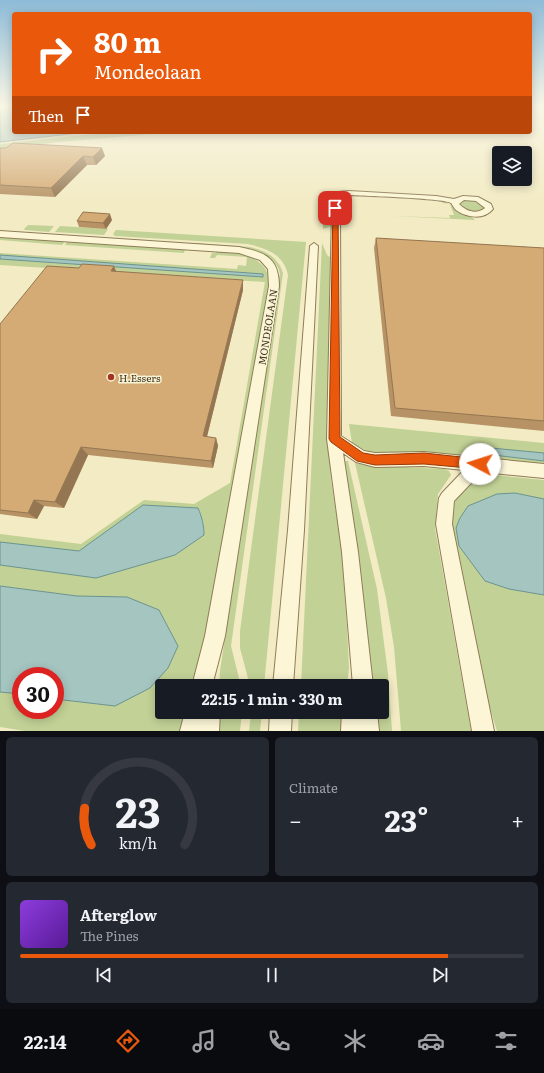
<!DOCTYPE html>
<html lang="en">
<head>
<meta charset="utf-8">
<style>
  body { margin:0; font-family:Literata,serif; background:#242831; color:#f1f3f6; height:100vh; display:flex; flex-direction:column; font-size:15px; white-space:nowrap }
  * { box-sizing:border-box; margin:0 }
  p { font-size:13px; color:#9ea1a6 }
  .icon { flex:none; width:22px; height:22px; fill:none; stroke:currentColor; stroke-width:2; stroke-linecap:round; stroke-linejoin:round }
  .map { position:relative; height:731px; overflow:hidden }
  .drawer { display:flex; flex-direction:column; gap:6px; padding:6px; background:#0d0f14; flex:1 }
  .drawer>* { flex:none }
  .guide { position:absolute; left:12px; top:12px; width:520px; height:122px; border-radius:4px; box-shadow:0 2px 10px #0003; background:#ea580c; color:#fff; overflow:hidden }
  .buttons { position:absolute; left:492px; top:146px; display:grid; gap:8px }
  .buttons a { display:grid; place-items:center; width:40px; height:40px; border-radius:4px; background:#171b24; box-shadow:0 2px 10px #0003; font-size:20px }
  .speed { position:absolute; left:12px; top:667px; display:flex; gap:8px; font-size:20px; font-weight:700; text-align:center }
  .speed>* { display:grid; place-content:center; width:52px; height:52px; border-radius:50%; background:#171b24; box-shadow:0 2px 10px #0003; line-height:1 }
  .speed .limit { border:6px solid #d22; background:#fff; color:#111 }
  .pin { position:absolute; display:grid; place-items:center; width:34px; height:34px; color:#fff; margin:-17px; border-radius:8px; box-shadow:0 2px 6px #0006 }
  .me { position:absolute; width:44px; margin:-22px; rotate:275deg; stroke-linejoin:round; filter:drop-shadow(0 0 3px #0008) }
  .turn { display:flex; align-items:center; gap:14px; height:84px; padding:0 16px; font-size:18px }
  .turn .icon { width:52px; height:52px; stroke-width:2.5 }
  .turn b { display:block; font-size:28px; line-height:34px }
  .then { display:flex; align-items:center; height:38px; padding:0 16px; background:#0003; gap:8px; font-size:15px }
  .big { font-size:30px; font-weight:700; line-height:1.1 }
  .drawer .card { flex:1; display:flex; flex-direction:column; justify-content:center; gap:6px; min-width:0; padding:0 14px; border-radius:6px; background:#242831 }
  .drawer .dial { align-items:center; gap:0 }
  .dial svg { height:104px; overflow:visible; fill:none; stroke:#363941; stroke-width:7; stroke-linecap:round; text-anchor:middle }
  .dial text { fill:#f1f3f6; stroke:none }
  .song { display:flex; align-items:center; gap:12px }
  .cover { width:48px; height:48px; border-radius:6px; background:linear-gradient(135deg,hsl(270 70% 55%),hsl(270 70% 35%)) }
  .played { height:4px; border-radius:2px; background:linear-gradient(90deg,#ea580c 85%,#363941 85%) }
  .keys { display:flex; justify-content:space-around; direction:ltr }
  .heat { display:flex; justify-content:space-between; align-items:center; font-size:22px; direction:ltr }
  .drawer .tiles { flex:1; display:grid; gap:6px; grid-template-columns:1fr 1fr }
  .card:last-child { grid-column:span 2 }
  .trip { position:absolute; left:155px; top:679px; width:234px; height:40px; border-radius:4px; background:#171b24; box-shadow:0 2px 10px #0003; font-weight:700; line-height:40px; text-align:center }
  .tabs { display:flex; height:64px; justify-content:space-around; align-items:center; background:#090b0e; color:#9ea1a6 }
  .tabs .icon { width:28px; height:28px }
  .tabs .selected { color:#ea580c }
  .tabs b { font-size:18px; color:#f1f3f6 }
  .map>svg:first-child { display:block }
</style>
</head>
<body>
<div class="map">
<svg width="544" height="731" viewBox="0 0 544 731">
  <rect width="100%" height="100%" fill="#f2ebc3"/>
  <path fill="#c2d196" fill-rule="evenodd" d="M112,132h64l-117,10 -59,7v-5z
    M343,190l4,2 -10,2 -5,32 -9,3v-31z
    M400,197l43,4 27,14 5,5 -82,-4 57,2 -1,-3h5l-4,-11 -7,-1 -2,-2z
    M472,200l8,3 4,3 -1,3c-7,4 -17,2 -22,-5l2,-3z
    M28,225l26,1 -5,6 -24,-2 -1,-1z
    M60,226l48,3 -4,6 -49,-3z
    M116,230l190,12 -42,444h-14l-10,-38v-17l48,-356c-4,-20 -21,-27 -40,-31l-133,-8 -2,-2z
    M0,237l65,4 -3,4 -62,-5z
    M67,242l118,7 -1,4 -119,-8z
    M195,243l55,4c16,4 28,10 33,26l-52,373 10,40h-22l1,-15 60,-397c-6,-32 -65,-28 -89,-29z
    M322,243l5,12 4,3 -2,179 2,42 10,65 6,83 2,41 -2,18h-46z
    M216,251c21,2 51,4 53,30l-57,326 -17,79h-33v26h27l-5,19h-159l-25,-4v-193l81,10 63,-44 50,4 36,-21 35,-201 -265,-17v-12l237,16 1,-4 8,1 1,-9 -30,-2 -2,3h-5l2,-5h4zM21,676h34v34h-34z
    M349,424l195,19v23l-132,-14 -32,1 -13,-2 -15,-8z
    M343,461h5l29,128 11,85 4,57h-18l-2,-19h10v-26h-14z
    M355,463l10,2 79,4 5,2 2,4 -13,19 -3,34 36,203h-70l-7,-84 -8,-49z
    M494,475l50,5v251h-47l-12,-39 -34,-170 2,-16 7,-14 14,-14z
    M217,712h25l-2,19h-24z
    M251,712h11l-2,19h-11z
    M299,712h47l-1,19h-47z"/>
  <path fill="#a5c5c0" stroke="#6b9490" d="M0,108h14v24h73l-87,10z
    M0,255l263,19v3l-263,-18z
    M491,448l53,5v8l-51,-6z
    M515,493l29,6v96l-35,-6 -24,-8 -26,-35 -3,-18 4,-10 8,-12 29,-12z
    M143,505l55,3c4,9 6,18 6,27l-29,20 -79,23 -96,-13v-23l79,9z
    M0,586l77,10 50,1 32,13 19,36 -10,22 -18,20 -35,18 -60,-7v-23h-34v18l-21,-2z"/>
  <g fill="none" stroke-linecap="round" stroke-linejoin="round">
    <g stroke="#8e7d58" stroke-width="2">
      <path id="minor" d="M349,191l87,5 18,3 9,-3 15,1 13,7 2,5c-9,11 -26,9 -37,1 -2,-2 -4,-6 -5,-7 -9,-5 -87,-7 -102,-8l-6,1 -5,4 2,11 1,225 23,15 11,2 49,-1 120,12v14l-51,-5 -18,6 -21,22 -2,23 42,207h-22l-36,-207 3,-26 3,-5 22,-23 -40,-4 -49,1 -19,-5 -13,-9 15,99 15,134h-20l-11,-134 -15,-113 5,-228 -2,-12 8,-7zM464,200l12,1 9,7c-9,7 -19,3 -26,-4z
        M0,231l239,16c25,5 40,10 40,39l-54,350 -13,50h-20l13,-50 64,-350 -1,-17 -8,-9 -21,-7 -239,-16z
        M314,243l4,3 -14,284 -11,156h-20l15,-156 22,-284z
        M185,712h35l-1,19h-39z
        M270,712h22l-1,19h-22z
        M342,712h35l2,19h-38z"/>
    </g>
    <use href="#minor" fill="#fcf6d7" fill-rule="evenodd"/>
  </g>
  <path fill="#b69265" d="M0,148l105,8 -9,9h-9l-32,32 -55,-3z
    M112,220l-6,9 -27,-2 -2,-6z
    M376,238l168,10v183l-153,-15 -17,-168z
    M116,271l127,19 -36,147 9,1 2,8 -5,22 -125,-13 -24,53 -20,-2 -7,13 -37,-5v-190z"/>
  <path fill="#947752" d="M102,148l3,8 -9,9 -3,-8z
    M83,156l4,9 -32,32 -4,-9z
    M110,214l2,6 -6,9 -3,-6z
    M114,266l4,10 -7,-5z
    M243,280v10l-38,154 -2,-8z
    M216,438l2,8 -5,22 -2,-7z
    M81,447l7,8 -24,53 -9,-6z
    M34,500l10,6 -7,13 -9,-6z"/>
  <path fill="#d4aa75" stroke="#947752" d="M13,143l89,5 -9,9 -10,-1 -32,32 -51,-3v-37h6z
    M83,212l27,2 -7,9 -26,-2z
    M376,238l168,10v173l-149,-13z
    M82,264l32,2 -3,5 132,9 -40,156 13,2 -5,23 -130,-14 -26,55 -21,-2 -6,13 -28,-3v-186l47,-58 32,2z"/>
  <linearGradient id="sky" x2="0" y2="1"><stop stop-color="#8dbbd8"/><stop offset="0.51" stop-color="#f9f6e4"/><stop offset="1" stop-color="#f9f6e4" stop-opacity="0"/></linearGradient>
  <rect width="544" height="208" fill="url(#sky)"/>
  <path fill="#ea580c" stroke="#983908" d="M333,206l5,2 2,229 23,16 12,2 49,-2 56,6 4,1 2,4 -2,4 -4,1 -56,-5 -49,1 -18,-4 -26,-19 -2,-3z"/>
  <circle fill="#a33422" stroke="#f9f3d3" stroke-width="1.5" cx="111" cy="377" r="4"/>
  <g text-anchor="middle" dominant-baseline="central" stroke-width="3" stroke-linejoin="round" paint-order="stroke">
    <g font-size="10" fill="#3d311d" stroke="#f9f3d3">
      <text transform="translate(267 327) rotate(-81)">MONDEOLAAN</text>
    </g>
    <g font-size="10" fill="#3d311d" stroke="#f9f3d3" text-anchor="start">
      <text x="119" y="377">H.Essers</text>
    </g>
  </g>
</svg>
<div class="buttons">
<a><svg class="icon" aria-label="layers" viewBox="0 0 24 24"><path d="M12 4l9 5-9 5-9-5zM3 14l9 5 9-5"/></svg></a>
</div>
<div class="speed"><div class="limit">30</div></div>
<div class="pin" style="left:335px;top:208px;background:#d93025"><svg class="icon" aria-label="arrive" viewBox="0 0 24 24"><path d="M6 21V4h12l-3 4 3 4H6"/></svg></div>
<svg class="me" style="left:480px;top:464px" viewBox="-20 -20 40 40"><circle r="19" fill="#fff"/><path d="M0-13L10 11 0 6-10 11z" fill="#ea580c"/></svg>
<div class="trip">22:15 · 1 min · 330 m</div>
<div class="guide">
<div class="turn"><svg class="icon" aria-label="right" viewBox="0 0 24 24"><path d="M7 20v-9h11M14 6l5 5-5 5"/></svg><div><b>80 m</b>Mondeolaan</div></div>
<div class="then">Then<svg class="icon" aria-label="arrive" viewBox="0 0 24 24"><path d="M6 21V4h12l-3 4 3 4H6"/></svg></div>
</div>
</div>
<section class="drawer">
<div class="tiles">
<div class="card dial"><svg viewBox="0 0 100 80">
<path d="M14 69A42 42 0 1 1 86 69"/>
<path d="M14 69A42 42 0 0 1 9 41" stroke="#ea580c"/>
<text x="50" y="56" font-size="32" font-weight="700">23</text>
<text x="50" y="72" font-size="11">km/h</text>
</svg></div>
<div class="card"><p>Climate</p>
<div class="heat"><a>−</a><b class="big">23°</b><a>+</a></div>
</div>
<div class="card">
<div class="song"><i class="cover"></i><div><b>Afterglow</b><p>The Pines</p></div></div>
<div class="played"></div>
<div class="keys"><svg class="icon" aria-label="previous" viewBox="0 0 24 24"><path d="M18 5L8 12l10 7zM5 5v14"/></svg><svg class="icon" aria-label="pause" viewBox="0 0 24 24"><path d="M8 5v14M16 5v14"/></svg><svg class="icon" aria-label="next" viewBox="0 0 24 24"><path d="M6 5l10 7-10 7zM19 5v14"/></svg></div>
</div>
</div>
</section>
<nav class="tabs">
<b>22:14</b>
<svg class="icon selected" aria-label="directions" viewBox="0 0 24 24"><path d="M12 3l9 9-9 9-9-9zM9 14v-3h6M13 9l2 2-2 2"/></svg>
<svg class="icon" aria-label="music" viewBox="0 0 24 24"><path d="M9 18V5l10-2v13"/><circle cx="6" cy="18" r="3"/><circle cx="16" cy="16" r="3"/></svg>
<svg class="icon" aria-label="phone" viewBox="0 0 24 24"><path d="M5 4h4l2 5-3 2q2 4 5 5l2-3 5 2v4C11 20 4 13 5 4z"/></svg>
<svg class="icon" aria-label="climate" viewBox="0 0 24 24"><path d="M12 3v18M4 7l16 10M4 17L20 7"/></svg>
<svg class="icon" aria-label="car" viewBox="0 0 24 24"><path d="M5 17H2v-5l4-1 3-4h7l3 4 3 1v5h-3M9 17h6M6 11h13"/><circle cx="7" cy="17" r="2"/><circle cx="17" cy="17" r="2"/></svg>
<svg class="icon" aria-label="filters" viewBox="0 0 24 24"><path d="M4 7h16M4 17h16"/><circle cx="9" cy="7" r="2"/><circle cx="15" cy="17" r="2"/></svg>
</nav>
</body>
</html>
